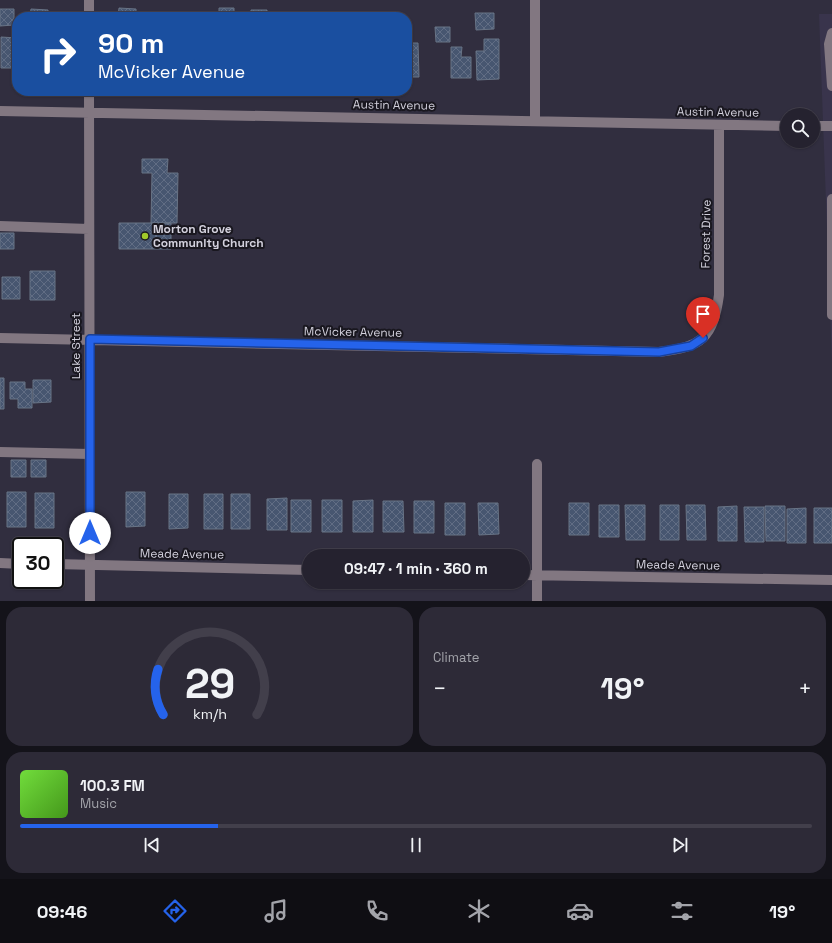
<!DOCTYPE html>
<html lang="en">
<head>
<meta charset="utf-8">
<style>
  body { margin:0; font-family:"Space Grotesk",sans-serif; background:#2d2a37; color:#f1f3f6; height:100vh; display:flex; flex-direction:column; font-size:15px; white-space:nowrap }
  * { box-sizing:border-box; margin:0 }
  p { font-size:13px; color:#a3a4aa }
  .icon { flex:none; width:22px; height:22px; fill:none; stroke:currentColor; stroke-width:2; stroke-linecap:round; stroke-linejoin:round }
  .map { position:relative; height:601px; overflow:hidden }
  .details { display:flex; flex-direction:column; gap:6px; padding:6px; background:#14131a; flex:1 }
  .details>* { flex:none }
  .guide { position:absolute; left:12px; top:12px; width:400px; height:84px; border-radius:16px; box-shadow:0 1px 3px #0004,0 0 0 1px #423f4b; background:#1a4fa0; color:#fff; overflow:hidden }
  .tools { position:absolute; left:780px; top:108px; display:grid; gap:8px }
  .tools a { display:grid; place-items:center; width:40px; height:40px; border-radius:50%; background:#25222f; box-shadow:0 1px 3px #0004,0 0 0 1px #423f4b; font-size:20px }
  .speed { position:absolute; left:12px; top:537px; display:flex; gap:8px; font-size:20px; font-weight:700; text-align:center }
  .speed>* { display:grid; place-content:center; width:52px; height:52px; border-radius:50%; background:#25222f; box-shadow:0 1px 3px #0004,0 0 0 1px #423f4b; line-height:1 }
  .speed .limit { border:2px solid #111; border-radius:6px; background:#fff; color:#111 }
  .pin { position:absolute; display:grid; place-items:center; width:34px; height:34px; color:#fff; margin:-41px -17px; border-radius:50% 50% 50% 0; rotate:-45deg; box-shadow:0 0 4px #0007 }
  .pin .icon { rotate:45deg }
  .me { position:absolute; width:44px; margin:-22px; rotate:0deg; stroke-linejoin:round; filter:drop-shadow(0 0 3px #0008) }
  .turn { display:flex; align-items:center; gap:14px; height:84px; padding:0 20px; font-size:18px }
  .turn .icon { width:52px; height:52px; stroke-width:2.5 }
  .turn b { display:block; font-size:28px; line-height:34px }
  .big { font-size:30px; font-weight:700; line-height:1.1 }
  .details .tile { flex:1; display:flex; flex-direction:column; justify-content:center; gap:6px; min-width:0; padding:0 14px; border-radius:16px; background:#2d2a37 }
  .details .dial { align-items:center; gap:0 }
  .dial svg { height:104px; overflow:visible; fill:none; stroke:#423f4b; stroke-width:7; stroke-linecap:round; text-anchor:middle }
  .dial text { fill:#f1f3f6; stroke:none }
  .song { display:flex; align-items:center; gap:12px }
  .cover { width:48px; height:48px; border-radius:6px; background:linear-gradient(135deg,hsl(100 70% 55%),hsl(100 70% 35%)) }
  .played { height:4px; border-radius:2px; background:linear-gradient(90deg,#2563eb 25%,#423f4b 25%) }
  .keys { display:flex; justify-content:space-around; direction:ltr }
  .heat { display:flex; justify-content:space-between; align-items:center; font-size:22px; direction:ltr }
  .details .tiles { flex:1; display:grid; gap:6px; grid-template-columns:1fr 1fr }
  .tile:last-child { grid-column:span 2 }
  .trip { position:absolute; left:302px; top:549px; width:228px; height:40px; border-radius:20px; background:#25222f; box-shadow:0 1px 3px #0004,0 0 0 1px #423f4b; font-weight:700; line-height:40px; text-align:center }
  .tabs { display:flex; height:64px; justify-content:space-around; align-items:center; background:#0f0e13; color:#a3a4aa }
  .tabs .icon { width:28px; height:28px }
  .tabs .current { color:#2563eb }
  .tabs b { font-size:18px; color:#f1f3f6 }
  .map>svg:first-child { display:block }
</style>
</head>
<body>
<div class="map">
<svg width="832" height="601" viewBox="0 0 832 601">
  <defs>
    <pattern id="building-cross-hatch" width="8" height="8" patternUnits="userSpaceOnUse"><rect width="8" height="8" fill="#475670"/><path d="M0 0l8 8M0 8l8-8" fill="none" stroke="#616d84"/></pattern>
  </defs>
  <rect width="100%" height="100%" fill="#312e3f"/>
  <path fill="#39344c" d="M819,14h13v349z"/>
  <path fill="url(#building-cross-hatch)" stroke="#687486" d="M119,8l17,1v8h-18z
    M219,8h15v9h-15z
    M0,9h14v16l-14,1z
    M31,9l17,1v7h-18z
    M251,10h16v7h-16z
    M475,13h19v16l-18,1z
    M435,27h15v15h-14z
    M1,37l16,1v30h-16z
    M484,39h15v40l-22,1 -1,-29h8z
    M407,43h11l1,34h-12z
    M451,47h11l-1,10h10v21h-20z
    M142,159h26l-1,14h11l-1,50h-26l1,-50h-10z
    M119,223h52v26h-52z
    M0,233h14v16h-14z
    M30,271h25v29h-25z
    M2,277h18v22h-18z
    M0,378h4v31h-4z
    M33,380h18v22l-18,1z
    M10,382h15v7h7v19h-14v-9h-8z
    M11,460h15v17h-15z
    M31,460h15v17h-15z
    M7,492h19v35h-19z
    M126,492h19v34l-19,1z
    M35,493h19v35h-19z
    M169,494h19v34l-19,1z
    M204,494h19v35h-19z
    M231,494h19v35h-19z
    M287,498v32h-20v-31z
    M291,500h20v32h-20z
    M322,500h20v32h-20z
    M373,500v32h-20v-31z
    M383,501h20l1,31h-21z
    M414,501h20v32h-20z
    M445,503h20v32h-20z
    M478,503h20l1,31 -20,1z
    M569,503h20v32h-20z
    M599,505h20v32h-20z
    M625,505h20v35h-19z
    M660,505h19v35h-19z
    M686,505h19l1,35h-19z
    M737,506v35h-19v-34z
    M765,506h20v35h-19z
    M744,507h20v35h-19z
    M806,508v35h-19v-34z
    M814,508h18v35h-18z"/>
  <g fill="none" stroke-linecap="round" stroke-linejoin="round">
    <path stroke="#827781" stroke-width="10" d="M89,0v17
      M832,33l-3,11 3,42
      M89,91l1,510
      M0,111l787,15
      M535,121v-121
      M813,126h19
      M832,199v116
      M0,226l89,3
      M0,338l659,14c43,-5 54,-14 60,-57v-170
      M0,452l90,2
      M537,464v137
      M0,563l21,1
      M55,564l254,6
      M523,575l309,5"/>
  </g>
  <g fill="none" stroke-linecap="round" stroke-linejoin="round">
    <g stroke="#184099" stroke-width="10">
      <path id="route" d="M90,533v-194l569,13 32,-6 12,-8"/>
    </g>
    <use href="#route" stroke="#2563eb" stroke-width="7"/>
  </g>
  <circle fill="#a1c92a" stroke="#19171f" stroke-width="1.5" cx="145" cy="236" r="4"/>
  <g text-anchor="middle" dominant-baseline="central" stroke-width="4" stroke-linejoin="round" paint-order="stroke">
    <g font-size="12" fill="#d3d1dd" stroke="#19171f">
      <text transform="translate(394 105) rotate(1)">Austin Avenue</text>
      <text transform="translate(718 112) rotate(1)">Austin Avenue</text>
      <text transform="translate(706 234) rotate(-89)">Forest Drive</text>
      <text transform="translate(353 332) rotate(1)">McVicker Avenue</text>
      <text transform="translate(76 346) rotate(-90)">Lake Street</text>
      <text transform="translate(182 554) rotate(1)">Meade Avenue</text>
      <text transform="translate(678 565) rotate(1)">Meade Avenue</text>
    </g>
    <g font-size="12" font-weight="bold" fill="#d3d1dd" stroke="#19171f" text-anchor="start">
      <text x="153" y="229">Morton Grove<tspan x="153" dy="14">Community Church</tspan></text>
    </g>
  </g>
</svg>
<div class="tools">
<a><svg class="icon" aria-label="search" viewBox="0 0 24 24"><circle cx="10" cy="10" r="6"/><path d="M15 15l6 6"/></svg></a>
</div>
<div class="speed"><div class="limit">30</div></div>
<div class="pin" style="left:703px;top:338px;background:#d93025"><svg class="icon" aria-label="arrive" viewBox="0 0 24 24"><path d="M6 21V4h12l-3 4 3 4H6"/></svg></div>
<svg class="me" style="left:90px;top:533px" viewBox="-20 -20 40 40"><circle r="19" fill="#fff"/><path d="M0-13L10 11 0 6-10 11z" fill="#2563eb"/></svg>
<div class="trip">09:47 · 1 min · 360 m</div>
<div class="guide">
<div class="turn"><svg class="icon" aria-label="right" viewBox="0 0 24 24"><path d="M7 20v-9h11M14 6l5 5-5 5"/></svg><div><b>90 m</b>McVicker Avenue</div></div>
</div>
</div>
<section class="details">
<div class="tiles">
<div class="tile dial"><svg viewBox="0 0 100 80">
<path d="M14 69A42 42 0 1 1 86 69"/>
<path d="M14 69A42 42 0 0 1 10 34" stroke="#2563eb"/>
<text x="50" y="56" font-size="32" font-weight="700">29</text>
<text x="50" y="72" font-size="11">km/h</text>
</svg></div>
<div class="tile"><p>Climate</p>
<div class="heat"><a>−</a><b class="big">19°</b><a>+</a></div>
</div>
<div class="tile">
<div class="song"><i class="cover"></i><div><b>100.3 FM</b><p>Music</p></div></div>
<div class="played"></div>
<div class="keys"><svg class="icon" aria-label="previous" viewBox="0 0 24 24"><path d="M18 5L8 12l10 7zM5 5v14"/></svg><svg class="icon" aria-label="pause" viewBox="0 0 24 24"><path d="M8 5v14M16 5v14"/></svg><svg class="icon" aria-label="next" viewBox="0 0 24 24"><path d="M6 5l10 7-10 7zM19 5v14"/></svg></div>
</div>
</div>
</section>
<nav class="tabs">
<b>09:46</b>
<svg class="icon current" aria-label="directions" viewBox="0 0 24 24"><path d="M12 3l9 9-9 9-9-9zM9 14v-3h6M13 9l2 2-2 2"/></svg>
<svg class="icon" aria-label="music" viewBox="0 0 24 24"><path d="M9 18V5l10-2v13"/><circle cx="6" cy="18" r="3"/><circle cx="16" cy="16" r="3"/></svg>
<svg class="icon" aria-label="phone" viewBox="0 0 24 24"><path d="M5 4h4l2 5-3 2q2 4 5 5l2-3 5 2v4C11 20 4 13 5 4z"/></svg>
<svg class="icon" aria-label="climate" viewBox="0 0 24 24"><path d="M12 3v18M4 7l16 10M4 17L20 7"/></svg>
<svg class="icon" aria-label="car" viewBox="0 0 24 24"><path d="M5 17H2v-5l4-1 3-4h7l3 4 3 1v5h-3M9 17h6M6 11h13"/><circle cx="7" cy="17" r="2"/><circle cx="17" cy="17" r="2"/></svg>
<svg class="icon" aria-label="filters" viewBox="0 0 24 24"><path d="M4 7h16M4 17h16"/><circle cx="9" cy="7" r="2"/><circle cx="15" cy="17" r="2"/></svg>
<b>19°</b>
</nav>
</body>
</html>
